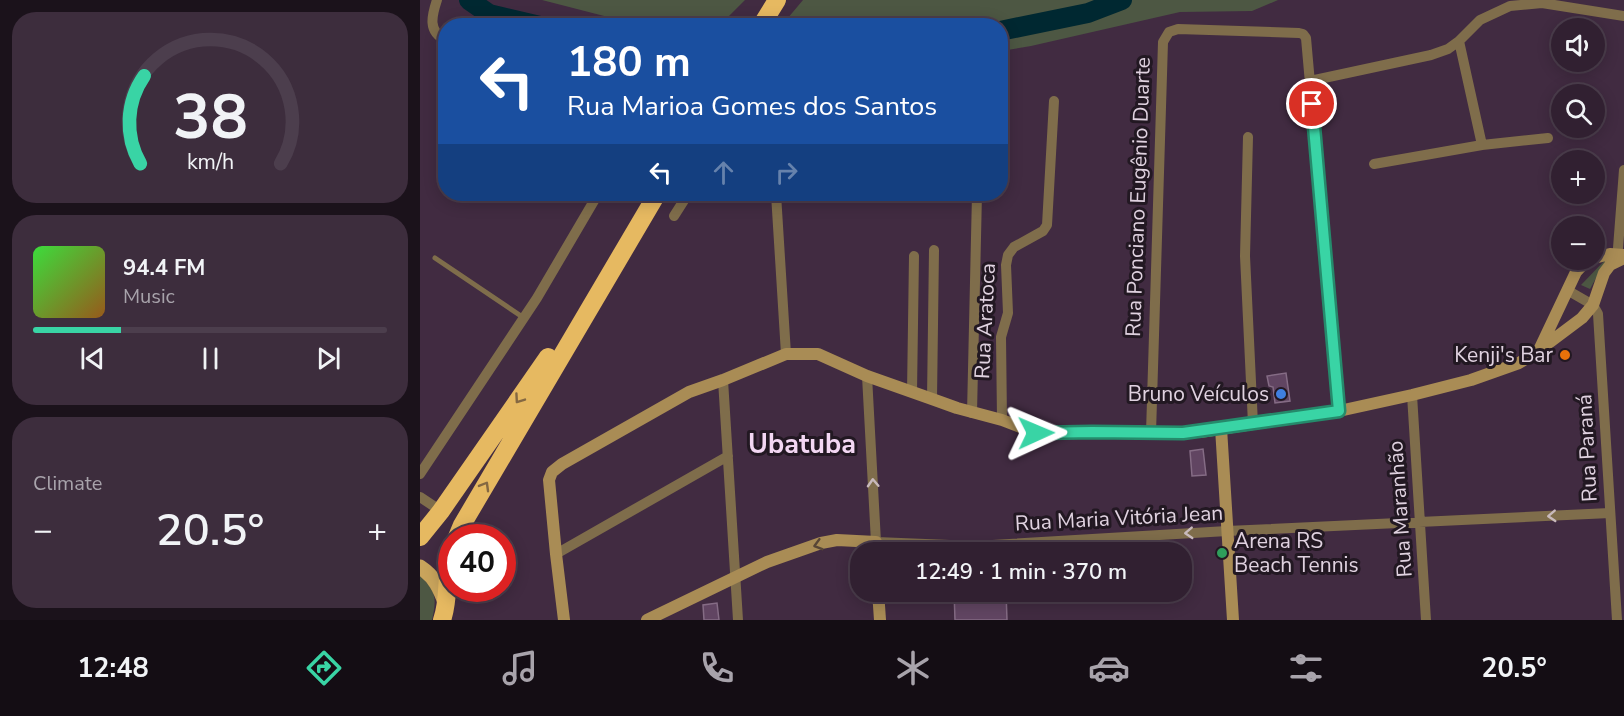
<!DOCTYPE html>
<html lang="en">
<head>
<meta charset="utf-8">
<style>
  body { margin:0; font-family:"Nunito Sans",sans-serif; background:#3d2d3d; color:#f1f3f6; height:100vh; display:flex; flex-direction:column; font-size:22px; white-space:nowrap }
  * { box-sizing:border-box; margin:0 }
  p { font-size:20px; color:#a8a3ab }
  .icon { flex:none; width:33px; height:33px; fill:none; stroke:currentColor; stroke-width:2; stroke-linecap:round; stroke-linejoin:round }
  .map { position:relative; flex:1; overflow:hidden }
  .panel { display:flex; flex-direction:column; gap:12px; padding:12px; background:#1b121b; width:420px }
  .panel>* { flex:none }
  .hud { position:absolute; left:18px; top:18px; width:570px; height:183px; border-radius:24px; box-shadow:0 3px 15px #0003,0 0 0 2px #4c3e4d; background:#1a4fa0; color:#fff; overflow:hidden }
  .fabs { position:absolute; left:1131px; top:18px; display:grid; gap:12px }
  .fabs a { display:grid; place-items:center; width:54px; height:54px; border-radius:50%; background:#312031; box-shadow:0 3px 15px #0003,0 0 0 2px #4c3e4d; font-size:30px }
  .speed { position:absolute; left:18px; top:524px; display:flex; gap:12px; font-size:30px; font-weight:700; text-align:center }
  .speed>* { display:grid; place-content:center; width:78px; height:78px; border-radius:50%; background:#312031; box-shadow:0 3px 15px #0003,0 0 0 2px #4c3e4d; line-height:1 }
  .speed .limit { border:9px solid #d22; background:#fff; color:#111 }
  .pin { position:absolute; display:grid; place-items:center; width:51px; height:51px; color:#fff; margin:-26px; border:3px solid #fff; border-radius:50%; box-shadow:0 2px 6px #0007 }
  .me { position:absolute; width:66px; margin:-33px; rotate:89deg; stroke-linejoin:round; filter:drop-shadow(0 0 4px #0008) }
  .turn { display:flex; align-items:center; gap:21px; height:126px; padding:0 30px; font-size:27px }
  .turn .icon { width:78px; height:78px; stroke-width:2.5 }
  .turn b { display:block; font-size:42px; line-height:51px }
  .lanes { display:flex; align-items:center; height:57px; padding:0 30px; background:#0003; justify-content:center; gap:30px; direction:ltr }
  .lanes .off { opacity:.35 }
  .big { font-size:45px; font-weight:600; line-height:1.1 }
  .panel .card { flex:1; display:flex; flex-direction:column; justify-content:center; gap:9px; min-width:0; padding:0 21px; border-radius:24px; background:#3d2d3d }
  .panel .dial { align-items:center; gap:0 }
  .dial svg { height:156px; overflow:visible; fill:none; stroke:#4c3e4d; stroke-width:7; stroke-linecap:round; text-anchor:middle }
  .dial text { fill:#f1f3f6; stroke:none }
  .song { display:flex; align-items:center; gap:18px }
  .cover { width:72px; height:72px; border-radius:9px; background:linear-gradient(135deg,hsl(120 70% 55%),hsl(30 70% 35%)) }
  .played { height:6px; border-radius:3px; background:linear-gradient(90deg,#39d4a5 25%,#4c3e4d 25%) }
  .keys { display:flex; justify-content:space-around; direction:ltr }
  .heat { display:flex; justify-content:space-between; align-items:center; font-size:33px; direction:ltr }
  .trip { position:absolute; left:430px; top:542px; width:342px; height:60px; border-radius:24px; background:#312031; box-shadow:0 3px 15px #0003,0 0 0 2px #4c3e4d; font-weight:600; line-height:60px; text-align:center }
  .menu { display:flex; height:96px; justify-content:space-around; align-items:center; background:#140d14; color:#a8a3ab }
  .menu .icon { width:42px; height:42px }
  .menu .active { color:#39d4a5 }
  .menu b { font-size:27px; color:#f1f3f6 }
  main { display:flex; flex:1; min-height:0 }
  .map>svg:first-child { display:block }
</style>
</head>
<body>
<main>
<section class="panel">
<div class="card dial"><svg viewBox="0 0 100 80">
<path d="M14 69A42 42 0 1 1 86 69"/>
<path d="M14 69A42 42 0 0 1 16 24" stroke="#39d4a5"/>
<text x="50" y="56" font-size="32" font-weight="700">38</text>
<text x="50" y="72" font-size="11">km/h</text>
</svg></div>
<div class="card">
<div class="song"><i class="cover"></i><div><b>94.4 FM</b><p>Music</p></div></div>
<div class="played"></div>
<div class="keys"><svg class="icon" aria-label="previous" viewBox="0 0 24 24"><path d="M18 5L8 12l10 7zM5 5v14"/></svg><svg class="icon" aria-label="pause" viewBox="0 0 24 24"><path d="M8 5v14M16 5v14"/></svg><svg class="icon" aria-label="next" viewBox="0 0 24 24"><path d="M6 5l10 7-10 7zM19 5v14"/></svg></div>
</div>
<div class="card"><p>Climate</p>
<div class="heat"><a>−</a><b class="big">20.5°</b><a>+</a></div>
</div>
</section>
<div class="map">
<svg width="1204" height="620" viewBox="0 0 1204 620">
  <rect width="100%" height="100%" fill="#412b41"/>
  <path fill="#4d5743" d="M122,0h203l-23,23 -114,-6z
    M383,0h475l-26,11 -72,1 -149,34 -30,5 -1,-25 -218,-1z
    M1187,258l-17,31 -9,-4z
    M0,575c16,17 17,22 12,45h-12z"/>
  <g fill="none" stroke-linecap="round" stroke-linejoin="round">
    <path stroke="#002831" stroke-width="20" d="M49,0l20,14 51,12
      M580,31l88,-18 34,-13"/>
  </g>
  <path fill="#614562" stroke="#856c85" stroke-width="1.5" d="M866,373l4,28 -15,2 -2,-16 -4,-1 -2,-10z
    M783,449l3,26 -14,1 -2,-25z
    M534,591h52l1,29h-52z
    M297,603l2,17h-15l-1,-15z"/>
  <g fill="none" stroke-linecap="round" stroke-linejoin="round">
    <path stroke="#7f6d4b" stroke-width="5" d="M15,258l89,60"/>
    <path stroke="#7f6d4b" stroke-width="10" d="M17,0c-5,15 -10,32 9,40
      M1039,41l23,104
      M890,81l121,-26 17,-6 11,-8 21,-21 30,-14 32,-3 82,13
      M828,137l-3,119 8,168
      M954,164l108,-19 66,-7
      M356,194l10,160
      M254,216l14,-22
      M1197,261l7,-91
      M1147,290l26,15 5,9 19,306
      M447,376l9,166 99,4 252,-15 383,-18
      M303,380l15,240
      M492,392l2,-136
      M992,395l14,225
      M512,399l2,-149
      M552,413l5,-219
      M582,420l-1,-83 7,-24 -2,-48 2,-10 6,-8 29,-16 4,-6 7,-124
      M731,433l12,-391 6,-10 9,-3 121,4 4,1 3,4 33,373
      M0,474l117,-176 61,-104
      M0,497l21,14
      M136,554l172,-98"/>
    <path stroke="#a98c55" stroke-width="12" d="M1174,258l16,-4 14,1
      M1120,348l36,-76 9,-10 6,-2
      M801,428l12,192
      M458,591l2,29
      M144,620l-8,-66 -7,-74 3,-8 10,-8 127,-72 34,-12 63,-26h32l49,22 65,23 25,9 45,12 34,13 164,-1 139,-21 73,-16 59,-15 48,-17 19,-12 44,-33 11,-13 11,-32 6,-8 14,-7
      M227,620l120,-58 54,-19 16,-3 39,2v10"/>
    <path stroke="#c9a45c" stroke-width="15" d="M0,567c15,10 20,21 26,38"/>
    <path stroke="#e6b961" stroke-width="18" d="M341,26l16,-26
      M0,537l21,-26 107,-154
      M37,537l5,-12 195,-331
      M22,620c8,-22 3,-46 10,-69"/>
  </g>
  <defs><path id="oneway-chevron" d="M-2-3.5L2.5 0L-2 3.5" fill="none" stroke-width="1.6" stroke-linecap="round" stroke-linejoin="round" transform="scale(1.5)"/></defs>
  <g stroke="#846842">
    <use href="#oneway-chevron" transform="translate(99 399) rotate(125)"/>
    <use href="#oneway-chevron" transform="translate(65 486) rotate(-60)"/>
  </g>
  <g stroke="#c8b9bb">
    <use href="#oneway-chevron" transform="translate(453 483) rotate(-93)"/>
    <use href="#oneway-chevron" transform="translate(1132 516) rotate(177)"/>
    <use href="#oneway-chevron" transform="translate(769 533) rotate(177)"/>
  </g>
  <use stroke="#584636" href="#oneway-chevron" transform="translate(398 545) rotate(164)"/>
  <g fill="none" stroke-linecap="round" stroke-linejoin="round">
    <g stroke="#258a6b" stroke-width="15">
      <path id="route" d="M616,433l56,-1 91,1 156,-22 -27,-307"/>
    </g>
    <use href="#route" stroke="#39d4a5" stroke-width="10"/>
  </g>
  <circle fill="#e8710a" stroke="#221822" stroke-width="2" cx="1145" cy="355" r="6"/>
  <circle fill="#3f7fe0" stroke="#221822" stroke-width="2" cx="861" cy="394" r="6"/>
  <circle fill="#2e9e5b" stroke="#221822" stroke-width="2" cx="802" cy="553" r="6"/>
  <g text-anchor="middle" dominant-baseline="central" stroke-width="6" stroke-linejoin="round" paint-order="stroke">
    <g font-size="21" fill="#e0d2e0" stroke="#221822">
      <text transform="translate(718 197) rotate(-88)">Rua Ponciano Eugênio Duarte</text>
      <text transform="translate(565 321) rotate(-87)">Rua Aratoca</text>
      <text transform="translate(1167 448) rotate(-93)">Rua Paraná</text>
      <text transform="translate(980 509) rotate(-94)">Rua Maranhão</text>
      <text transform="translate(699 518) rotate(-3)">Rua Maria Vitória Jean</text>
    </g>
    <g font-size="21" fill="#e0d2e0" stroke="#221822" text-anchor="end">
      <text x="1133" y="355">Kenji's Bar</text>
      <text x="849" y="394">Bruno Veículos</text>
      <text x="814" y="541" text-anchor="start">Arena RS<tspan x="814" dy="24">Beach Tennis</tspan></text>
    </g>
    <g font-size="27" font-weight="bold" fill="#f3d7f3" stroke="#221822">
      <text x="382" y="444">Ubatuba</text>
    </g>
  </g>
</svg>
<div class="fabs">
<a><svg class="icon" aria-label="sound" viewBox="0 0 24 24"><path d="M4 9h4l5-4v14l-5-4H4zM17 9q2 3 0 6"/></svg></a>
<a><svg class="icon" aria-label="search" viewBox="0 0 24 24"><circle cx="10" cy="10" r="6"/><path d="M15 15l6 6"/></svg></a>
<a>+</a>
<a>−</a>
</div>
<div class="speed"><div class="limit">40</div></div>
<div class="pin" style="left:892px;top:104px;background:#d93025"><svg class="icon" aria-label="arrive" viewBox="0 0 24 24"><path d="M6 21V4h12l-3 4 3 4H6"/></svg></div>
<svg class="me" style="left:616px;top:433px" viewBox="-20 -20 40 40"><path d="M0-17L14 15 0 8-14 15z" fill="#39d4a5" stroke="#fff" stroke-width="4"/></svg>
<div class="trip">12:49 · 1 min · 370 m</div>
<div class="hud">
<div class="turn"><svg class="icon" aria-label="left" viewBox="0 0 24 24"><path d="M17 20v-9H6M10 6l-5 5 5 5"/></svg><div><b>180 m</b>Rua Marioa Gomes dos Santos</div></div>
<div class="lanes"><svg class="icon" aria-label="left" viewBox="0 0 24 24"><path d="M17 20v-9H6M10 6l-5 5 5 5"/></svg><svg class="icon off" aria-label="ahead" viewBox="0 0 24 24"><path d="M12 20V5M6 11l6-6 6 6"/></svg><svg class="icon off" aria-label="right" viewBox="0 0 24 24"><path d="M7 20v-9h11M14 6l5 5-5 5"/></svg></div>
</div>
</div>
</main>
<nav class="menu">
<b>12:48</b>
<svg class="icon active" aria-label="directions" viewBox="0 0 24 24"><path d="M12 3l9 9-9 9-9-9zM9 14v-3h6M13 9l2 2-2 2"/></svg>
<svg class="icon" aria-label="music" viewBox="0 0 24 24"><path d="M9 18V5l10-2v13"/><circle cx="6" cy="18" r="3"/><circle cx="16" cy="16" r="3"/></svg>
<svg class="icon" aria-label="phone" viewBox="0 0 24 24"><path d="M5 4h4l2 5-3 2q2 4 5 5l2-3 5 2v4C11 20 4 13 5 4z"/></svg>
<svg class="icon" aria-label="climate" viewBox="0 0 24 24"><path d="M12 3v18M4 7l16 10M4 17L20 7"/></svg>
<svg class="icon" aria-label="car" viewBox="0 0 24 24"><path d="M5 17H2v-5l4-1 3-4h7l3 4 3 1v5h-3M9 17h6M6 11h13"/><circle cx="7" cy="17" r="2"/><circle cx="17" cy="17" r="2"/></svg>
<svg class="icon" aria-label="filters" viewBox="0 0 24 24"><path d="M4 7h16M4 17h16"/><circle cx="9" cy="7" r="2"/><circle cx="15" cy="17" r="2"/></svg>
<b>20.5°</b>
</nav>
</body>
</html>
